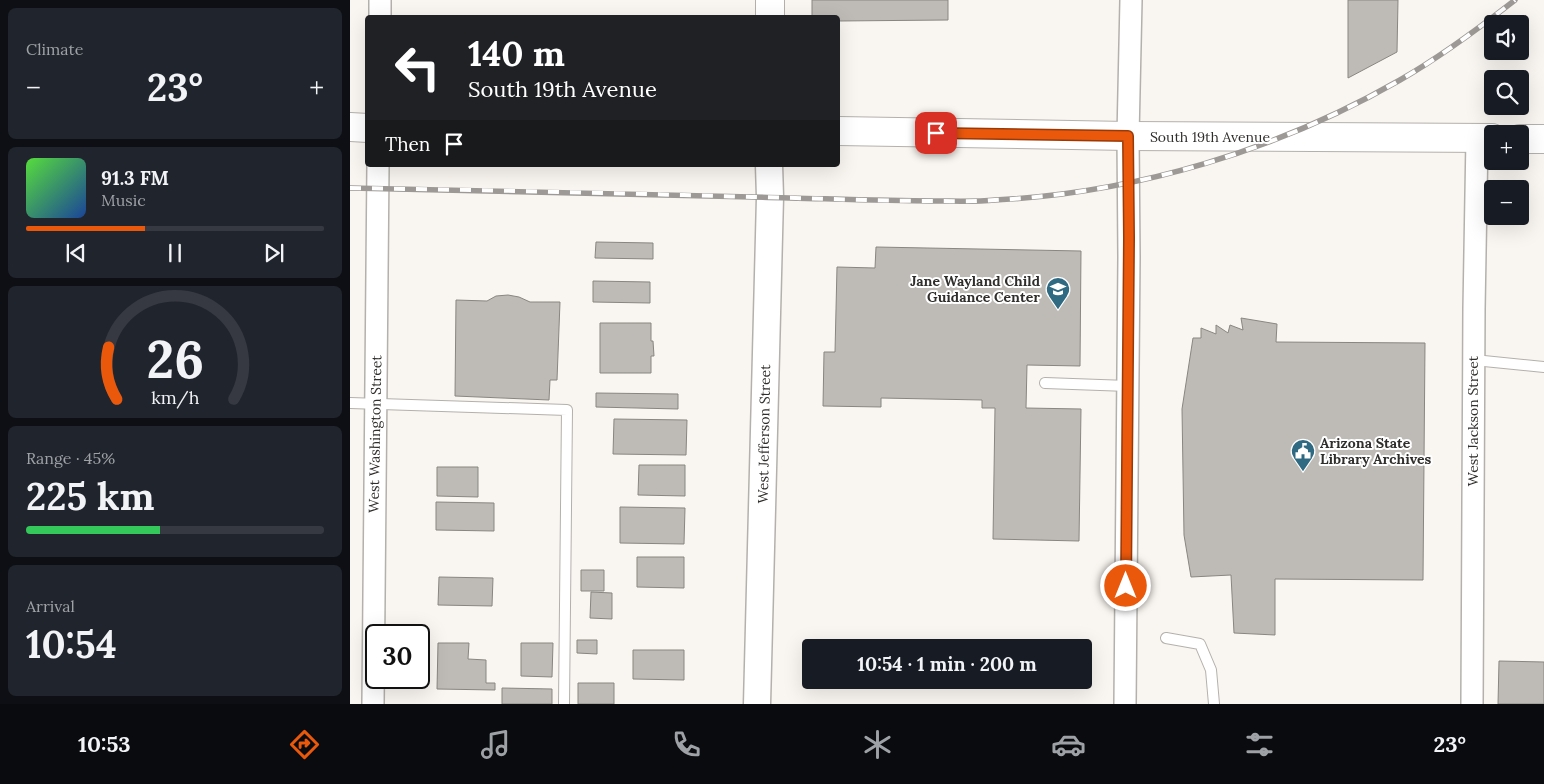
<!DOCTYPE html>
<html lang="en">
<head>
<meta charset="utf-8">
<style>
  body { margin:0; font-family:Lora,serif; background:#20242c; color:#f1f3f6; height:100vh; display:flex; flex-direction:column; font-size:19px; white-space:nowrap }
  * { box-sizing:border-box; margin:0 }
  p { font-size:16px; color:#9ea1a6 }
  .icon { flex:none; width:28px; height:28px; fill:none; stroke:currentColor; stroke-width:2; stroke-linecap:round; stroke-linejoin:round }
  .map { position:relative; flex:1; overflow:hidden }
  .side { display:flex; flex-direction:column; gap:8px; padding:8px; background:#0d0f14; width:350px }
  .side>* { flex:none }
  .top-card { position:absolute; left:15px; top:15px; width:475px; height:152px; border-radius:5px; box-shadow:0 5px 20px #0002; background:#202124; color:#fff; overflow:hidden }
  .tools { position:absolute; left:1134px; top:15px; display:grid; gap:10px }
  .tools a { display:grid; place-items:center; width:45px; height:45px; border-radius:5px; background:#171b24; box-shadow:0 5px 20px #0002; font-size:25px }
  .speed { position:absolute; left:15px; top:624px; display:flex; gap:10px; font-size:25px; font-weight:700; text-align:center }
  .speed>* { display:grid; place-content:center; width:65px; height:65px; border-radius:50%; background:#171b24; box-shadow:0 5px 20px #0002; line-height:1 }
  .speed .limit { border:2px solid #111; border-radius:8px; background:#fff; color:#111 }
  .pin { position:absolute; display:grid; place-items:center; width:42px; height:42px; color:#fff; margin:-21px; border-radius:10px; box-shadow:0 2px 8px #0006 }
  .me { position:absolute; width:55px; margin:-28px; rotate:0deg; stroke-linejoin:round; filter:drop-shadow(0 0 4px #0008) }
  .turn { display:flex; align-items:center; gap:18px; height:105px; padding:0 20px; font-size:22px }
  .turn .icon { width:65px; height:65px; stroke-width:2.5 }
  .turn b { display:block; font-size:35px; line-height:42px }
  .then { display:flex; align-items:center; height:48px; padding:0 20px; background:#0003; gap:10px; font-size:19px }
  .big { font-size:38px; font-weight:700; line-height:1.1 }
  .side .tile { flex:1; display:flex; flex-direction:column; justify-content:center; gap:8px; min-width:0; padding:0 18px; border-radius:8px; background:#20242c }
  .side .dial { align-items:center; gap:0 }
  .dial svg { height:130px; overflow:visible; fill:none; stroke:#363941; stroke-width:7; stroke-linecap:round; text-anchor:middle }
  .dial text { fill:#f1f3f6; stroke:none }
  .song { display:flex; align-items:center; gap:15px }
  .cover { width:60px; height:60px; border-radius:8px; background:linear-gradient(135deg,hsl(110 70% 55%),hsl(220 70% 35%)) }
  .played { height:5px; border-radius:2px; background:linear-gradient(90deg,#ea580c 40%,#363941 40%) }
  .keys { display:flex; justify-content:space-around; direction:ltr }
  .heat { display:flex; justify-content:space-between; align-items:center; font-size:28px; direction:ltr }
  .charge { height:8px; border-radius:4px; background:linear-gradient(90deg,#34c759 45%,#363941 0) }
  .trip { position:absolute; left:452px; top:639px; width:290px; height:50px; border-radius:5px; background:#171b24; box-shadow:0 5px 20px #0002; font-weight:700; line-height:50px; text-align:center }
  .dock { display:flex; height:80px; justify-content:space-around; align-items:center; background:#090b0e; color:#9ea1a6 }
  .dock .icon { width:35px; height:35px }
  .dock .active { color:#ea580c }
  .dock b { font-size:22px; color:#f1f3f6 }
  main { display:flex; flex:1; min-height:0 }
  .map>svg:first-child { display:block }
</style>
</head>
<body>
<main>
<section class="side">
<div class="tile"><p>Climate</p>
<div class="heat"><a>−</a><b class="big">23°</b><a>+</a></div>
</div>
<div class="tile">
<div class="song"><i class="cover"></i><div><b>91.3 FM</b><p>Music</p></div></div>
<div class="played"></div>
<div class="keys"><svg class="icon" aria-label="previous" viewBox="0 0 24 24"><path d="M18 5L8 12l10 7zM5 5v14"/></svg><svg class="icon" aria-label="pause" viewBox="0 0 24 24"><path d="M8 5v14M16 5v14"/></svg><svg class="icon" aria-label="next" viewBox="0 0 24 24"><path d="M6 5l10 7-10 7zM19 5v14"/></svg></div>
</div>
<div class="tile dial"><svg viewBox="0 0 100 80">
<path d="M14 69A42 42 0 1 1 86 69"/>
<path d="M14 69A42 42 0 0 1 9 37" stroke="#ea580c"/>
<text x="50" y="56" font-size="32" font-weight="700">26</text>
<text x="50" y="72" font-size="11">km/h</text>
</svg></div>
<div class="tile"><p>Range · 45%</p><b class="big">225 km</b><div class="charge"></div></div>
<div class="tile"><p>Arrival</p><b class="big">10:54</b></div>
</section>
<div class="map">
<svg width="1194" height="704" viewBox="0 0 1194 704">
  <rect width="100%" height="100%" fill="#f9f5f0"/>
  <path fill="#bebbb6" stroke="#898681" d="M462,0h136v20l-110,1v-3h-26z
    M998,0h50l-1,52 -49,26z
    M246,242l57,1v16l-58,-1z
    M526,247l205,4 -1,115 -53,-1 -1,43 55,1 -2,132 -86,-2 2,-131h-13v-8l-101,-2v9l-58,-1 1,-54h11l2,-85 38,1z
    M243,281l57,1v21l-57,-1z
    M158,295l11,2 11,5h30l-3,78h-7l-1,20 -94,-4 1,-96 31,1 9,-5z
    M891,318l36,6 -1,18 149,1 -2,237 -148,-1v56l-41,-2 -3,-58 -40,2 -7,-42 -2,-126 11,-71h8v-10l15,6v-9l12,8 2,-8 13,5z
    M250,323h51v18h2l1,15h-3v17h-51z
    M246,393l82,1v15l-82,-2z
    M264,419l73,1 -1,35 -73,-1z
    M289,465h46v31l-47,-1z
    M87,467h41v30l-41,-1z
    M86,502l58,1v28l-58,-1z
    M270,507l65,1 -1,36 -64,-1z
    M287,557h47v31l-47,-1z
    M231,570h23v21h-23z
    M89,577l54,1 -1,28 -54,-1z
    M241,592l21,1v26l-22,-1z
    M227,640h20v14l-20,-1z
    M88,643h31l-1,16 18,1v23h9v7l-58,-1z
    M171,643h32l-1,34 -31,-1z
    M283,650h51v30l-51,-1z
    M1149,661l45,1v42h-46z
    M228,683h36v21h-36z
    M152,688l50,1v15h-50z"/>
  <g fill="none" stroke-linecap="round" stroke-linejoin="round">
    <g stroke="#b4b1ac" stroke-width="12">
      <path id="service" d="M1124,360l70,7
        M695,383l83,3
        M0,403l217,7 -3,294
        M816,638l34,6 11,26 3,34"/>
    </g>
    <g stroke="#b4b1ac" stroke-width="24">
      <path id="minor" d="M30,18v-18
        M23,704l5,-539
        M775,704l4,-447 -1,-121 3,-136
        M1122,704l2,-395 3,-171"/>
    </g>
    <g stroke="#b4b1ac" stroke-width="29">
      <path id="tertiary" d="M407,704l13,-507 -1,-32"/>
    </g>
    <g stroke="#b4b1ac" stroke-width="30">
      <path id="secondary" d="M420,18v-18"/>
    </g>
    <g stroke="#b4b1ac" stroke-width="30">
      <path id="primary" d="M0,127l18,1
        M488,131l290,5 364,2
        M1170,139h24"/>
    </g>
    <use href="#service" stroke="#fff" stroke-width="10"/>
    <use href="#minor" stroke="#fff" stroke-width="21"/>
    <use href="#tertiary" stroke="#fff" stroke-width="26"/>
    <use href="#secondary" stroke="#fff" stroke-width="28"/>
    <use href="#primary" stroke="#fff" stroke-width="28"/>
    <g stroke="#9c9996" stroke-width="5.5">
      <path id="rail" d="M0,188c134,2 268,5 402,9 61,1 121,4 182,4 20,0 41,1 61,-1 141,-7 283,-50 405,-120 40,-23 78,-51 115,-80"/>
    </g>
    <use href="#rail" stroke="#fff" stroke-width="4" stroke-dasharray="11" stroke-linecap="butt"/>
  </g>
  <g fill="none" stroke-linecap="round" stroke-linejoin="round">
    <g stroke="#983908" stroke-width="12">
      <path id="route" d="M586,133l192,3 1,102 -3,348"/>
    </g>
    <use href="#route" stroke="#ea580c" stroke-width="9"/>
  </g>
  <defs>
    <g id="school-pin" transform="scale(1.25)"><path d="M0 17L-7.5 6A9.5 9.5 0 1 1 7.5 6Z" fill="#2f6982" stroke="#fff"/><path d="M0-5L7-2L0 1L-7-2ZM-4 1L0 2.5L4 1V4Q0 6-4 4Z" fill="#fff"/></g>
    <g id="civic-pin" transform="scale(1.25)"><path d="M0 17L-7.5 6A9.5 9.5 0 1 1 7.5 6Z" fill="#2f6982" stroke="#fff"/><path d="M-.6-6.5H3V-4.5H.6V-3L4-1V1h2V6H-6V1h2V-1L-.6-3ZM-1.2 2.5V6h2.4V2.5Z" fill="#fff"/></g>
  </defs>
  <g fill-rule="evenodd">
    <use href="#school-pin" x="708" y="289"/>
    <use href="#civic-pin" x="953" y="451"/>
  </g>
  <g text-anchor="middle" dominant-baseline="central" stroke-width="4" stroke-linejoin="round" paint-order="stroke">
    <g font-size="14" fill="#302e2c" stroke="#fff">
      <text x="860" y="137">South 19th Avenue</text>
      <text transform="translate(1123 421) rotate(-90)">West Jackson Street</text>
      <text transform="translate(25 434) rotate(-89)">West Washington Street</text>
      <text transform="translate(414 434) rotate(-89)">West Jefferson Street</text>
    </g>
    <g font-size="14" font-weight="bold" fill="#302e2c" stroke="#fff" text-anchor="end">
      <text x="690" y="281">Jane Wayland Child<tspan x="690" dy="16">Guidance Center</tspan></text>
      <text x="970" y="443" text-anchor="start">Arizona State<tspan x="970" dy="16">Library Archives</tspan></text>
    </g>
  </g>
</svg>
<div class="tools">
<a><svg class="icon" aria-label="sound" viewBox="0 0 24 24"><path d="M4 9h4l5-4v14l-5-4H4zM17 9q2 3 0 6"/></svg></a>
<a><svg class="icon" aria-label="search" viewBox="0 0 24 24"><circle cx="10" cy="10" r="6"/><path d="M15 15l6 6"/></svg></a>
<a>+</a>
<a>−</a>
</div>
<div class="speed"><div class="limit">30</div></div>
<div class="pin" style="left:586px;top:133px;background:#d93025"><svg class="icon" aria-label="arrive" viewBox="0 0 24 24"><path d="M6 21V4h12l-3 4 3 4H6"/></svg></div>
<svg class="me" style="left:776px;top:586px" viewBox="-20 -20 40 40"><circle r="17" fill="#ea580c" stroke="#fff" stroke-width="3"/><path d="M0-11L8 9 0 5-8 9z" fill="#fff"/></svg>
<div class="trip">10:54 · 1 min · 200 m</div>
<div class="top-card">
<div class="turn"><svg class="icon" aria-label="left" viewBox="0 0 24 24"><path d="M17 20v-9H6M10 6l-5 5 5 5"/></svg><div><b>140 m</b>South 19th Avenue</div></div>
<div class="then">Then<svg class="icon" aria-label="arrive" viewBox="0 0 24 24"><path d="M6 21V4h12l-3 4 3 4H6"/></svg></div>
</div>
</div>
</main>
<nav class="dock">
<b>10:53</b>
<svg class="icon active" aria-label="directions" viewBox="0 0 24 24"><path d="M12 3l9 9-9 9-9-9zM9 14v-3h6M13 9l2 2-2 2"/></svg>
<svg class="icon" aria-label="music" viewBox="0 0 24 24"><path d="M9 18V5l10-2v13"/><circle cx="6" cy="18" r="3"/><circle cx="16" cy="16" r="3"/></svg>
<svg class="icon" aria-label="phone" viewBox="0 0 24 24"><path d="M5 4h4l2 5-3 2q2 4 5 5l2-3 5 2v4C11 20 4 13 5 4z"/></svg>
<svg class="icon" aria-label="climate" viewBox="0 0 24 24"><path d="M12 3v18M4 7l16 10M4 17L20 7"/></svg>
<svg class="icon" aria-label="car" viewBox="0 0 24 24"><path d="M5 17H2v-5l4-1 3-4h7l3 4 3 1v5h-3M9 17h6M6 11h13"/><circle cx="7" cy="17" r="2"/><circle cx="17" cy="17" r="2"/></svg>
<svg class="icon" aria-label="filters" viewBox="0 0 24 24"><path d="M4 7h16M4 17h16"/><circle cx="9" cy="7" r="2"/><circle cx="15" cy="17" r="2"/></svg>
<b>23°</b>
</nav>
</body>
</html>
